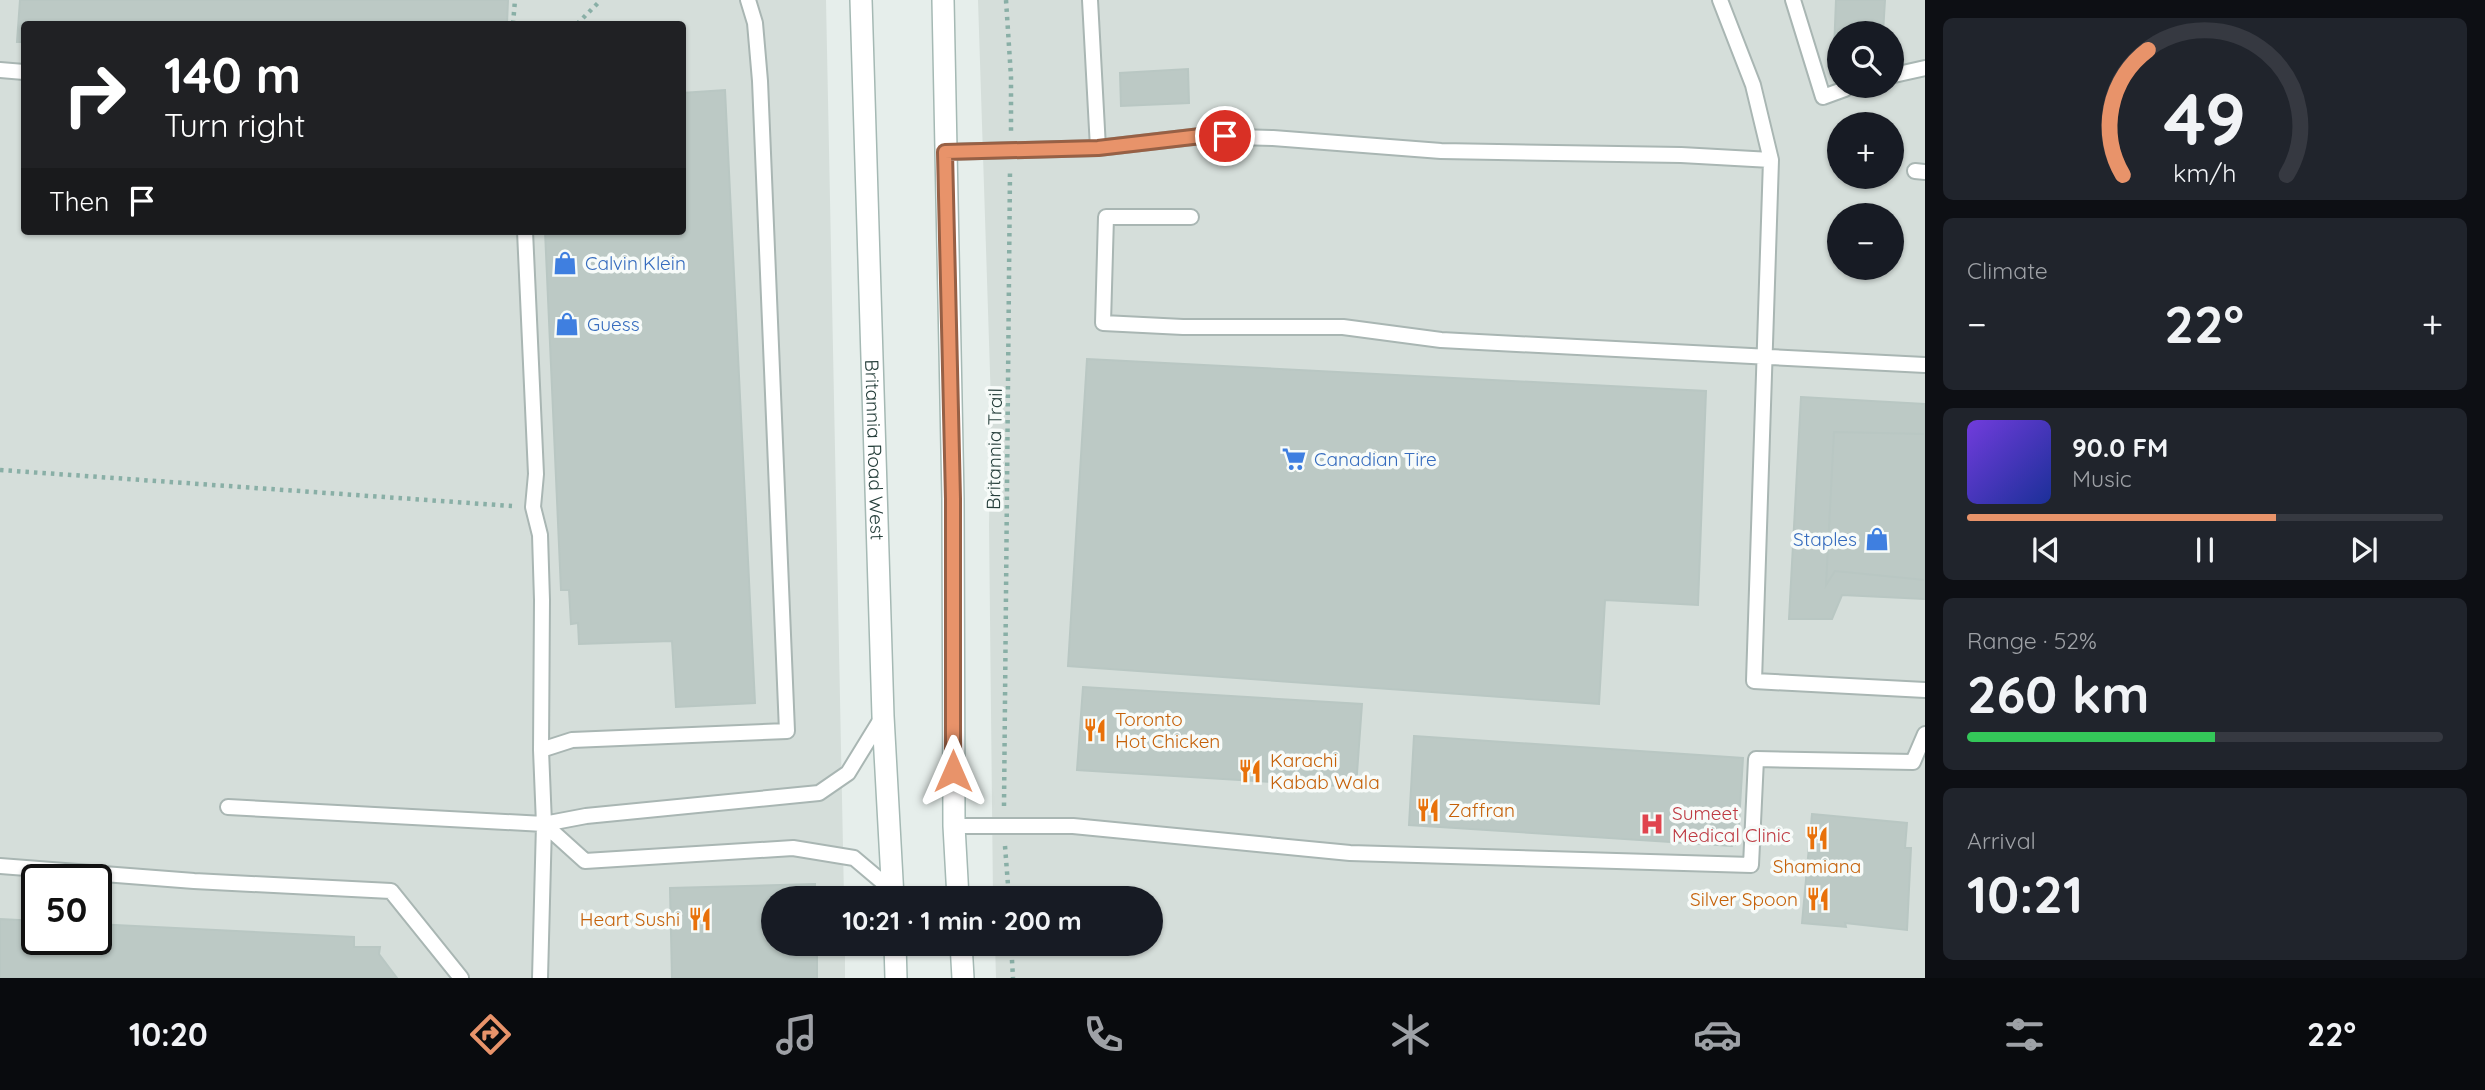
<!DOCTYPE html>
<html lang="en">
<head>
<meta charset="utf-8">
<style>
  body { margin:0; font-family:Quicksand,sans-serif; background:#20242c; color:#f1f3f6; height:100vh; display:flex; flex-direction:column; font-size:26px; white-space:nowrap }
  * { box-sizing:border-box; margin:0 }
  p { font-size:23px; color:#9ea1a6 }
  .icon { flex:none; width:38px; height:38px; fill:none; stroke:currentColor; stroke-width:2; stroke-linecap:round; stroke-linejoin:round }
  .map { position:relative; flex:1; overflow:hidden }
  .panel { display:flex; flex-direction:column; gap:18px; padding:18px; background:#0d0f14; width:560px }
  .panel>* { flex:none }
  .hud { position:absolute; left:21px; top:21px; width:665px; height:214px; border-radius:7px; box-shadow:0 2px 5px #0004; background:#202124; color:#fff; overflow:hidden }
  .fabs { position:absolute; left:1827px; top:21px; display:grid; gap:14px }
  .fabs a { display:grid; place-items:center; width:77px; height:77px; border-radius:50%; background:#171b24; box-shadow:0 2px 5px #0004; font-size:35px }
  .speed { position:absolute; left:21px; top:864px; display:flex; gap:14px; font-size:35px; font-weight:700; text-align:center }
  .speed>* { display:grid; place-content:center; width:91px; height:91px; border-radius:50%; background:#171b24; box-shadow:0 2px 5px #0004; line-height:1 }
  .speed .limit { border:4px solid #111; border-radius:10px; background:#fff; color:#111 }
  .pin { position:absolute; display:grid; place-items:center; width:60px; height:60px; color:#fff; margin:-30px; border:4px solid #fff; border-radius:50%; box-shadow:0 2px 7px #0007 }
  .me { position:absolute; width:77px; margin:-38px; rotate:0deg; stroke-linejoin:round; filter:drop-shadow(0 0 5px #0008) }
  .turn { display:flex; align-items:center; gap:24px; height:147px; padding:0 28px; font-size:32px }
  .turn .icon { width:91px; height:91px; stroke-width:2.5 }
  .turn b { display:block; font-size:49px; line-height:60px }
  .then { display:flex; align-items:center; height:66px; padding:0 28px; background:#0003; gap:14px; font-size:26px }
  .big { font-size:52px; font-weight:800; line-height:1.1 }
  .panel .widget { flex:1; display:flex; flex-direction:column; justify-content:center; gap:10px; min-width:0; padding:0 24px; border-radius:10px; background:#20242c }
  .panel .dial { align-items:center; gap:0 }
  .dial svg { height:182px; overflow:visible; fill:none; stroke:#363941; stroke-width:7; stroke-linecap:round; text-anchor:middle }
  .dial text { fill:#f1f3f6; stroke:none }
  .song { display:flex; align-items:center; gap:21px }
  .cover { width:84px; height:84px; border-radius:10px; background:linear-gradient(135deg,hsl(260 70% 55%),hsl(230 70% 35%)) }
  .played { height:7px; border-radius:4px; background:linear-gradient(90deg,#e8936a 65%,#363941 65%) }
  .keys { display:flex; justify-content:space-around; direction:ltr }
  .heat { display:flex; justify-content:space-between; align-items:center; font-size:38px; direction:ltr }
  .charge { height:10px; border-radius:5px; background:linear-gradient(90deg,#34c759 52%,#363941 0) }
  .trip { position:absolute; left:761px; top:886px; width:402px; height:70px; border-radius:35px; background:#171b24; box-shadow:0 2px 5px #0004; font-weight:800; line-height:70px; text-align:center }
  .tab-bar { display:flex; height:112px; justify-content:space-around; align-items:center; background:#090b0e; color:#9ea1a6 }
  .tab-bar .icon { width:49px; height:49px }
  .tab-bar .selected { color:#e8936a }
  .tab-bar b { font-size:32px; color:#f1f3f6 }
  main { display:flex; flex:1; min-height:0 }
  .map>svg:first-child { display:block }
</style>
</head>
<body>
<main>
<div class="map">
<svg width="1925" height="978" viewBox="0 0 1925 978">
  <rect width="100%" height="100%" fill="#e6eeeb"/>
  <path fill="#d5deda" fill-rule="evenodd" d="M0,0h826l18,898h-70v45h71v35h-845zM24,24h658v207h-658zM37,880h59v60h-59z
    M978,0h947v978h-929l-1,-35h157v-45h-159l-4,-373 2,-121zM1839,33h53v53h-53zM1839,124h53v53h-53zM1839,215h53v53h-53z"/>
  <path fill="#bcc9c5" stroke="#b9c7c3" stroke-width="2" d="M20,0h488l-1,24h-483v18h-7z
    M1836,0h49l-2,33h-44v18h-5z
    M1188,69l1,34 -68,3 -1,-33z
    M725,90l30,613 -79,4 -4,-66 -93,3 -1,-21 -7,1 -2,-34h-8l-16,-359h137v-138z
    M1087,359l619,32 -8,214 -93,-5 -6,104 -531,-38z
    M1801,397l124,7v195l-83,-4 -10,24h-43z
    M1834,432l91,2v146l-90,-9 -9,14z
    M1083,687l279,17 -6,83 -279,-17z
    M1414,736l329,22 -5,80 -6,8 -323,-21z
    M1812,814l95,9 -2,25h6l-4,82 -62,-7 1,4 -44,-4z
    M815,884v14h-41v45h43v35h-145l-2,-90z
    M0,919l37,2v19h59v-16l258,13v10h26l-1,7 18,24h-397z"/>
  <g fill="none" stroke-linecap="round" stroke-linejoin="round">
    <g stroke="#a9b6b3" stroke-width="18">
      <path id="lane" d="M1090,0l8,148
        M1720,0l33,85 18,75 -17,521 171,9
        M1793,0l30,97 22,-8
        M0,70l24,2
        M1894,75l31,-7
        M945,152l153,-4 103,-12 72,2 168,13 240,4 90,5
        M1915,171l10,1
        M1191,217h-85l-3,106 80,4h160l98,13 484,25
        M525,231l11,243 -3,33 7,28 2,65 -1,150 3,74 -4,154
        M541,750l31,-10 215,-9 -27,-650 -5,-58 -7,-23
        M228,807l316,17 42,-8 233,-23 29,-20 35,-57
        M544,824l41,37 208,-13 61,10 39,33
        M954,826h119l277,27 401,12 5,-106 157,3 12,-28
        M0,866l194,15 197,10 70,87"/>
    </g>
    <g stroke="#a5b9b4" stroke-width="24">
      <g id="secondary">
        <path id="s1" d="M861,0l22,716 10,182"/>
        <path d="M943,0l10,499 1,327 4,72"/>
        <path d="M895,943l1,35"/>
        <path d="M961,943l2,35"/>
      </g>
    </g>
    <path stroke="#89afa6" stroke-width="4.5" stroke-dasharray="3.5 5" stroke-linecap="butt" d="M1006,0l5,77v54
      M513,24l2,-24
      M577,24l24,-24
      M0,470l512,36
      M1004,806l6,-635
      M1005,846l4,52
      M1011,943l2,35"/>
    <use href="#lane" stroke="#fff" stroke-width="14"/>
    <use href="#secondary" stroke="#fff" stroke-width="21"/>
  </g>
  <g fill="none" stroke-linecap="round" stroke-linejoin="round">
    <g stroke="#976045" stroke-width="18">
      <path id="route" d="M953,771v-272l-8,-347 153,-4 103,-12h24"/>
    </g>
    <use href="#route" stroke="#e8936a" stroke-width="12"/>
  </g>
  <defs>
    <g id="shop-bare" transform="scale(1.89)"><path d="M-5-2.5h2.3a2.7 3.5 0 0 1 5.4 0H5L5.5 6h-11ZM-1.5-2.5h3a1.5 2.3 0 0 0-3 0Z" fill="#3f7fe0" stroke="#f7fbf9" stroke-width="2.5" paint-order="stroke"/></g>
    <g id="supermarket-bare" transform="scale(1.89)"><path d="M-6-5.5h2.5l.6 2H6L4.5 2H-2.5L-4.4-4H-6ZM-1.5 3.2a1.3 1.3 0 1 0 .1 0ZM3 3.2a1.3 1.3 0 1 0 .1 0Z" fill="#3f7fe0" stroke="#f7fbf9" stroke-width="2.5" paint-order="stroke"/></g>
    <g id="restaurant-bare" transform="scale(1.89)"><path d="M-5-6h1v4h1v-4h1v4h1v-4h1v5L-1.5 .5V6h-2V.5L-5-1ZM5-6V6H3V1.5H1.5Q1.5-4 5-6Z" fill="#e8710a" stroke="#f7fbf9" stroke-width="2.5" paint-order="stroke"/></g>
    <g id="hospital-bare" transform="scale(1.89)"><path d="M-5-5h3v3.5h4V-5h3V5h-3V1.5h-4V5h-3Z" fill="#e0444e" stroke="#f7fbf9" stroke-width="2.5" paint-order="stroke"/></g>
  </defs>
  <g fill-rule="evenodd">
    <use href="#shop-bare" x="565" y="263"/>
    <use href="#shop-bare" x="567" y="324"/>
    <use href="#supermarket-bare" x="1294" y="459"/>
    <use href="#shop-bare" x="1877" y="539"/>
    <use href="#restaurant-bare" x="1095" y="730"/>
    <use href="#restaurant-bare" x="1250" y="771"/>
    <use href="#restaurant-bare" x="1428" y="810"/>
    <use href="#hospital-bare" x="1652" y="824"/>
    <use href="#restaurant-bare" x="1817" y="838"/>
    <use href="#restaurant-bare" x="1818" y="899"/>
    <use href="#restaurant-bare" x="700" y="919"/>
  </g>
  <g text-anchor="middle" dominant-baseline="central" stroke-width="7" stroke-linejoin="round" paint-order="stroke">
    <g font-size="19" fill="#366cbe" stroke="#f7fbf9" text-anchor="start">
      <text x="585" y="263">Calvin Klein</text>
      <text x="587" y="324">Guess</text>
      <text x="1314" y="459">Canadian Tire</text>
      <text x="1857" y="539" text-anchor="end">Staples</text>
    </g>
    <g font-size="19" fill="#263f3b" stroke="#f7fbf9">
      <text stroke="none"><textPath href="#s1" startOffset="450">Britannia Road West</textPath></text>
      <text transform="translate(994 449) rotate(-89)">Britannia Trail</text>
    </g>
    <g font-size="19" fill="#c56008" stroke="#f7fbf9" text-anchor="start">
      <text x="1115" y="719">Toronto<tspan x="1115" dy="22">Hot Chicken</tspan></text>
      <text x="1270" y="760">Karachi<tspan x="1270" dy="22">Kabab Wala</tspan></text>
      <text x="1448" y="810">Zaffran</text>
      <text x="1817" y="866" text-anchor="middle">Shamiana</text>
      <text x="1798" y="899" text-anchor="end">Silver Spoon</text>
      <text x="680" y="919" text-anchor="end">Heart Sushi</text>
    </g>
    <g font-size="19" fill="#be3a42" stroke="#f7fbf9" text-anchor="start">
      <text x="1672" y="813">Sumeet<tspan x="1672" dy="22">Medical Clinic</tspan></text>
    </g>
  </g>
</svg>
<div class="fabs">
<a><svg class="icon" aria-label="search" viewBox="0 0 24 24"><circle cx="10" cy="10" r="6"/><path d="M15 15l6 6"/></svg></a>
<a>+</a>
<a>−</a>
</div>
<div class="speed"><div class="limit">50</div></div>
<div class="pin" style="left:1225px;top:136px;background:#d93025"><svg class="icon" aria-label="arrive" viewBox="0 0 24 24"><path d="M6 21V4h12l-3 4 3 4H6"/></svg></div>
<svg class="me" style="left:953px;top:771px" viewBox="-20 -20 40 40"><path d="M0-17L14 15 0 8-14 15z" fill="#e8936a" stroke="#fff" stroke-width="4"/></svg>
<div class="trip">10:21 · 1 min · 200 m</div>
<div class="hud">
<div class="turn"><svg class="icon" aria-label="right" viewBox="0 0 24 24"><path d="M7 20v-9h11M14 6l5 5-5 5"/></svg><div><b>140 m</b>Turn right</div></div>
<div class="then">Then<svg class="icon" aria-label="arrive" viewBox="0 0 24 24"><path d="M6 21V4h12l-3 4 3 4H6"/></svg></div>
</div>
</div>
<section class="panel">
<div class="widget dial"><svg viewBox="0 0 100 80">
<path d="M14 69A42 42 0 1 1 86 69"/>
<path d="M14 69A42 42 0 0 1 25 14" stroke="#e8936a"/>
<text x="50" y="56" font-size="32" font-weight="700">49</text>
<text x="50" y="72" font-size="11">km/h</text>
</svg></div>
<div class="widget"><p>Climate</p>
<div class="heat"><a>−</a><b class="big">22°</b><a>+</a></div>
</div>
<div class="widget">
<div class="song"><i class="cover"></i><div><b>90.0 FM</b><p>Music</p></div></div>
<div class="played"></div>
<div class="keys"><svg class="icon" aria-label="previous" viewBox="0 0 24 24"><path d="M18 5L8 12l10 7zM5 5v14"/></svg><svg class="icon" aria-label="pause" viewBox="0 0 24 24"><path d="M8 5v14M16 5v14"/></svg><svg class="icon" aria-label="next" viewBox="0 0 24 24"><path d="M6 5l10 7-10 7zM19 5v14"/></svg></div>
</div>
<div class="widget"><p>Range · 52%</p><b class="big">260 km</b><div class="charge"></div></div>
<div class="widget"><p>Arrival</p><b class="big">10:21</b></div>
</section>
</main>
<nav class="tab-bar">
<b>10:20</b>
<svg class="icon selected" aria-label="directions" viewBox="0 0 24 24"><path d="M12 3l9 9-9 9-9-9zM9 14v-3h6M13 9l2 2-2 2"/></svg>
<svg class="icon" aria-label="music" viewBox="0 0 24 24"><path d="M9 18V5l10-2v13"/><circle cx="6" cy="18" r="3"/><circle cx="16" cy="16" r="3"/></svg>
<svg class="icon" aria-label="phone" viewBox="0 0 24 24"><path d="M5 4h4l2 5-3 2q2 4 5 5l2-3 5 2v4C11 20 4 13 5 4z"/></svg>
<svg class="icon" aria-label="climate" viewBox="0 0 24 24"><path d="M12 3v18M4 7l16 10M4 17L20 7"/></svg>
<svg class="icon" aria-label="car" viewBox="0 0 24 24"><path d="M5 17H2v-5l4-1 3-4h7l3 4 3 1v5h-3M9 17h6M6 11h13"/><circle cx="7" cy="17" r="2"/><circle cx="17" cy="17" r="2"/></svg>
<svg class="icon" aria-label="filters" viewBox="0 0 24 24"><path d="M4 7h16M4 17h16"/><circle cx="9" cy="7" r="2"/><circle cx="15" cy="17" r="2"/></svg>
<b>22°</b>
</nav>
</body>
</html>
